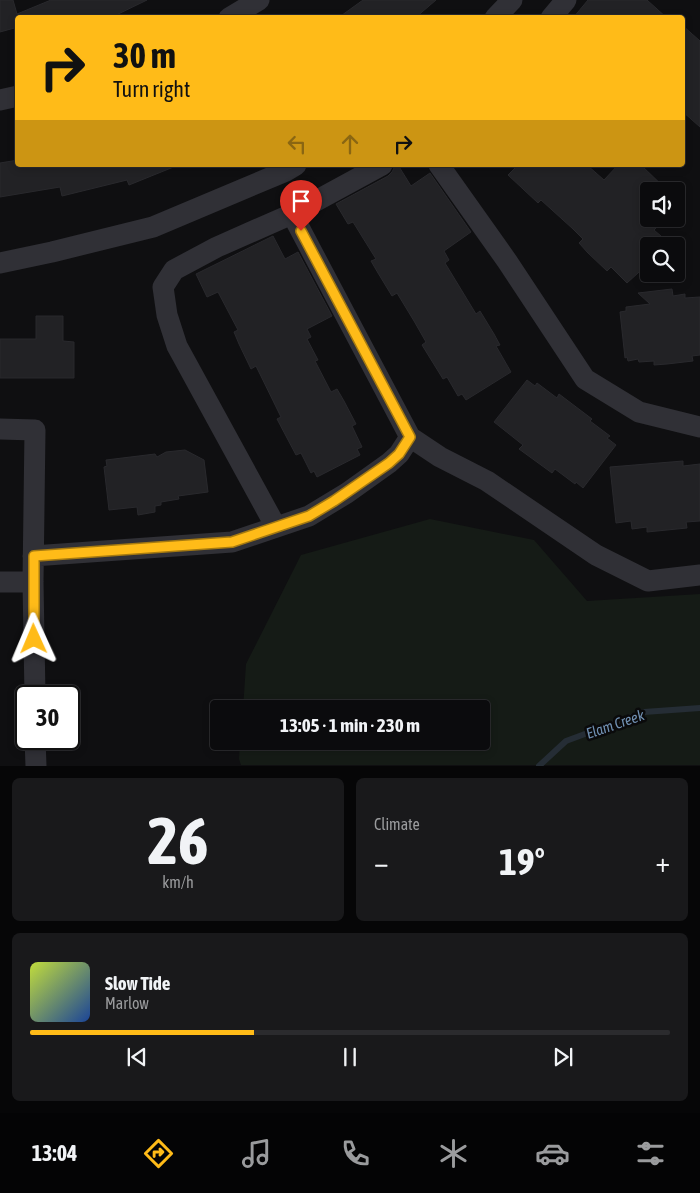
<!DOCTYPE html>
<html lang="en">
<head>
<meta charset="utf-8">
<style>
  body { margin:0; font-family:"Asap Condensed",sans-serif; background:#19191b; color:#f1f3f6; height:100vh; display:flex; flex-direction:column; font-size:19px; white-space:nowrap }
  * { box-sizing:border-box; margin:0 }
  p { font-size:16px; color:#9a9b9d }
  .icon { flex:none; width:28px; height:28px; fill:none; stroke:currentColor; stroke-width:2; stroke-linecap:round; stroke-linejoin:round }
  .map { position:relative; height:766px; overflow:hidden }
  .side { display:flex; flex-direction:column; gap:12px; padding:12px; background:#060607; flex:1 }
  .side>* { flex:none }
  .guide { position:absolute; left:15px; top:15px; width:670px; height:152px; border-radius:5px; box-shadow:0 2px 8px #0003,0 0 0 1px #2b2b2e; background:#ffbb18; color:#111; overflow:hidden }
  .controls { position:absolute; left:640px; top:182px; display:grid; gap:10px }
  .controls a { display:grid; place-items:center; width:45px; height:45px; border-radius:5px; background:#0b0b0d; box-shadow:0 2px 8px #0003,0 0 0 1px #2b2b2e; font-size:25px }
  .speed { position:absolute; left:15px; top:685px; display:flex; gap:10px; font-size:25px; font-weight:700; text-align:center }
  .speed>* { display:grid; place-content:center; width:65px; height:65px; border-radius:50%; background:#0b0b0d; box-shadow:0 2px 8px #0003,0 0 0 1px #2b2b2e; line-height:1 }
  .speed .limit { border:2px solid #111; border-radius:8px; background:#fff; color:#111 }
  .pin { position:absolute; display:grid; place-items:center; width:42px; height:42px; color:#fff; margin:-51px -21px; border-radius:50% 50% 50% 0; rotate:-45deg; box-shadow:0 0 5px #0007 }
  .pin .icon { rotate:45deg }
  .me { position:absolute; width:55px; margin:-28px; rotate:359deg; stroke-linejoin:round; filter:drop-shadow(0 0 4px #0008) }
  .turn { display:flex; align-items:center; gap:18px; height:105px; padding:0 15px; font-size:22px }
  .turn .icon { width:65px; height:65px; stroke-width:2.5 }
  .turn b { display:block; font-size:35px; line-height:42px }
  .lanes { display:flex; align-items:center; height:48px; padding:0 15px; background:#0003; justify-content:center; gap:25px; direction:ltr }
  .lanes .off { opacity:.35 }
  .big { font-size:38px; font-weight:700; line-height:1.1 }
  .side .card { flex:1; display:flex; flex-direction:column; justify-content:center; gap:8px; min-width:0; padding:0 18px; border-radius:8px; background:#19191b }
  .side .dial { align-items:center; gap:0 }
  .dial b { font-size:65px; line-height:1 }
  .song { display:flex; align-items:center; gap:15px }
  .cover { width:60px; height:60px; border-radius:8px; background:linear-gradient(135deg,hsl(70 70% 55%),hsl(220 70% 35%)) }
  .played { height:5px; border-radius:2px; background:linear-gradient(90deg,#ffbb18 35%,#2b2b2e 35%) }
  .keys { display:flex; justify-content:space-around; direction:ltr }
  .heat { display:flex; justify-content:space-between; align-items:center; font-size:28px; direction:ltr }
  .side .tiles { flex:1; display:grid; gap:12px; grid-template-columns:1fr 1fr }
  .card:last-child { grid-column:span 2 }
  .trip { position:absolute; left:210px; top:700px; width:280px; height:50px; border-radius:5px; background:#0b0b0d; box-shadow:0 2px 8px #0003,0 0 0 1px #2b2b2e; font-weight:700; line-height:50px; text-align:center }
  .dock { display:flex; height:80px; justify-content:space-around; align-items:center; background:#040405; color:#9a9b9d }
  .dock .icon { width:35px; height:35px }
  .dock .selected { color:#ffbb18 }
  .dock b { font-size:22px; color:#f1f3f6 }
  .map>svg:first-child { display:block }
</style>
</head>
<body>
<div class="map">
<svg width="700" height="766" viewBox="0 0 700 766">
  <rect width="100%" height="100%" fill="#0f0f11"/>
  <path fill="#151b16" d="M430,519l104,21 53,61 113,-7v171h-459l-2,-6 1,-18h241v-32h-238l3,-45 55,-109z"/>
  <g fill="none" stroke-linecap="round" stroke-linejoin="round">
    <path stroke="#252d35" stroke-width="6" d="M539,766l27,-25 78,-29 56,-4"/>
  </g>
  <path fill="#222225" stroke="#29292d" d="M0,0h13l4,14 34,-14h96l-37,18h-92v9l-18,5z
    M363,0h73l-21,18h-77z
    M588,0h59l20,18h-94z
    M682,25l18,16v86l-18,-16z
    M18,160v5l158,1 -47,19 -2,-5 -65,16 -2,-9 -60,10v-34z
    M398,165l13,21 19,-13 41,59 -27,19 5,9 -4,3 31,51 4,-3 14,23 6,11 -4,1 15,26 -45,28 -4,-6 -4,2 -11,-19 -4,2 -21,-34 4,-3 -12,-21 -17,-28 -5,3 -14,-23 -7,-12 5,-2 -23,-37 -5,2 -12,-20 52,-28 4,-4 2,-4z
    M518,165h69l17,15 14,-15h23l27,26h-19v28h16l-11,11 15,13 -3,3h-17v17l-22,20 -16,-16 -4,4 -19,-18 -9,-10 4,-4 -10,-10 -32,-29 -3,3 -30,-28z
    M273,236l12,23 13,-7 34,64 -25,13 4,8 -4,2 11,21 -3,1 16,31 6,-3 7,12 12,23 -4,2 10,21 -5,2 3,6 -43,22 -3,-6 -3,2 -10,-20 -5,2 -19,-36 4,-2 -25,-51 -5,3 -12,-25 -5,-12 4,-2 -20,-38 -11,5 -11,-23z
    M672,289l1,7 12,-2v4l15,-1v58l-8,1 1,5 -26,3 -13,1v-4l-15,1 -1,-3 -10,2 -1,-4 -2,1 -5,-46 6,-1v-4l24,-3 -12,-11z
    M36,316h27v25l11,1v36h-74v-39h36z
    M527,380l8,6 2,-3 20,15 2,-4 33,25 -2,2 20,15 -3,2 9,7 -33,43 -7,-6 -1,2 -20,-15 -3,4 -33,-24 4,-4 -29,-23z
    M185,450l19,10 4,32 -30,4 1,3 -18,3v3l-6,1v6l-17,3 -1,-8 -28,3 -5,-43 3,-1 -1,-6 49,-6 2,3 9,-5z
    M683,461v5l17,-2v57l-14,1 1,6 -40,4v-5l-15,2 -1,-8 -15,2 -6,-56z"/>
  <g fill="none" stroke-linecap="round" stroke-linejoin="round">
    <path stroke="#303036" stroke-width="21" d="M229,18l30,-18
      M495,18l17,-18
      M551,18l15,-18
      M0,100l18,-4
      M439,165l68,96 78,118 54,33 61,15
      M292,214l118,223 30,20 47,24 109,74 52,26 52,-6
      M0,263l52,-11 101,-25 133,-56 10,-6
      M0,429l35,1 -2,152 2,114
      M276,527l-99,-181 -10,-31 -4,-28 11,-17 43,-23 75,-33 90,-49
      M33,556l199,-14 77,-26 38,-23 42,-30 10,-9 11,-17
      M0,582h33
      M35,739l1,27"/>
  </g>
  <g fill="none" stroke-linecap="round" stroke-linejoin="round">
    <g stroke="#a67a10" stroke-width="12">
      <path id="route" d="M34,639v-83l198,-14 77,-26 25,-15 55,-38 10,-9 11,-17 -109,-206"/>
    </g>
    <use href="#route" stroke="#ffbb18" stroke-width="9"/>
  </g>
  <g text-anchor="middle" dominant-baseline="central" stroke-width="5" stroke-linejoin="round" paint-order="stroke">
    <g font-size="15" font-style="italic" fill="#7191b3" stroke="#0a0a0b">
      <text transform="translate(615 724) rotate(-19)">Elam Creek</text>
    </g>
  </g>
</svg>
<div class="controls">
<a><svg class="icon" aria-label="sound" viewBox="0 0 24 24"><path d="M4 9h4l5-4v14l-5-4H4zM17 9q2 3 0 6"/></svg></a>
<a><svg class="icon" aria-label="search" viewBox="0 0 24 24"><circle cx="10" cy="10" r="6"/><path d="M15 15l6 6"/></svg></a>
</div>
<div class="speed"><div class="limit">30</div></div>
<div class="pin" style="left:301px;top:231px;background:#d93025"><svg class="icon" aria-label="arrive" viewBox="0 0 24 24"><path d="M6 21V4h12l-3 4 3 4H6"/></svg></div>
<svg class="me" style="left:34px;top:639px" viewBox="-20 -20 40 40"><path d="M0-17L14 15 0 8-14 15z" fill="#ffbb18" stroke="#fff" stroke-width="4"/></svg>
<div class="trip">13:05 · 1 min · 230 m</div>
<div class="guide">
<div class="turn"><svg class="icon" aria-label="right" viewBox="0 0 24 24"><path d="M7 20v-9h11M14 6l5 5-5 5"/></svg><div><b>30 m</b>Turn right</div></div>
<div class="lanes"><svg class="icon off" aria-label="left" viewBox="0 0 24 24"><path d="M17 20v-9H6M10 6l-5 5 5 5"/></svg><svg class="icon off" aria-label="ahead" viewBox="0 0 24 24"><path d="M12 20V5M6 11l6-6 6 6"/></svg><svg class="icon" aria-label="right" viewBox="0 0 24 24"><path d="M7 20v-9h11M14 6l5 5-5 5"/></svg></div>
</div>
</div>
<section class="side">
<div class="tiles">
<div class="card dial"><b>26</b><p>km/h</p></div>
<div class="card"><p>Climate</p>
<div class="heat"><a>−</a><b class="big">19°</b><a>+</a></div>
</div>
<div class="card">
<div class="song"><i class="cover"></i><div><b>Slow Tide</b><p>Marlow</p></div></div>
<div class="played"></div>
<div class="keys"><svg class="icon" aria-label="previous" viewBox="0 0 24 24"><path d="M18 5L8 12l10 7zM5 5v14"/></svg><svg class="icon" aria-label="pause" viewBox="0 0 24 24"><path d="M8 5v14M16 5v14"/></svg><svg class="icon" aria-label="next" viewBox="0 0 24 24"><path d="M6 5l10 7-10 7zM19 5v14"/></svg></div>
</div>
</div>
</section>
<nav class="dock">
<b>13:04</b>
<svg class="icon selected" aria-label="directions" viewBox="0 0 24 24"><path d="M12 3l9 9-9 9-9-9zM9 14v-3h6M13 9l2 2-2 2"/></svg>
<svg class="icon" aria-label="music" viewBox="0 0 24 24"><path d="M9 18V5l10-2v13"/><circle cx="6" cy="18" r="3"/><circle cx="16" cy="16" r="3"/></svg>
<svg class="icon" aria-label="phone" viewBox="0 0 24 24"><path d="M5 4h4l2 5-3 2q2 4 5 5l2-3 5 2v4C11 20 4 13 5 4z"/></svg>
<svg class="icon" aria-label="climate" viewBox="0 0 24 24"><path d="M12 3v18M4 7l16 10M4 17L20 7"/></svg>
<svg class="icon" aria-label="car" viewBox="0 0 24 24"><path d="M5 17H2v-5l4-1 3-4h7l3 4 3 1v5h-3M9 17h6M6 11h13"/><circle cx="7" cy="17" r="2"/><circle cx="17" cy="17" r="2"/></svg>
<svg class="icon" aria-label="filters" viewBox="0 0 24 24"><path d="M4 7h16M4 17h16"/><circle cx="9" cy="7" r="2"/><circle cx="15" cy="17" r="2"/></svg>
</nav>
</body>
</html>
